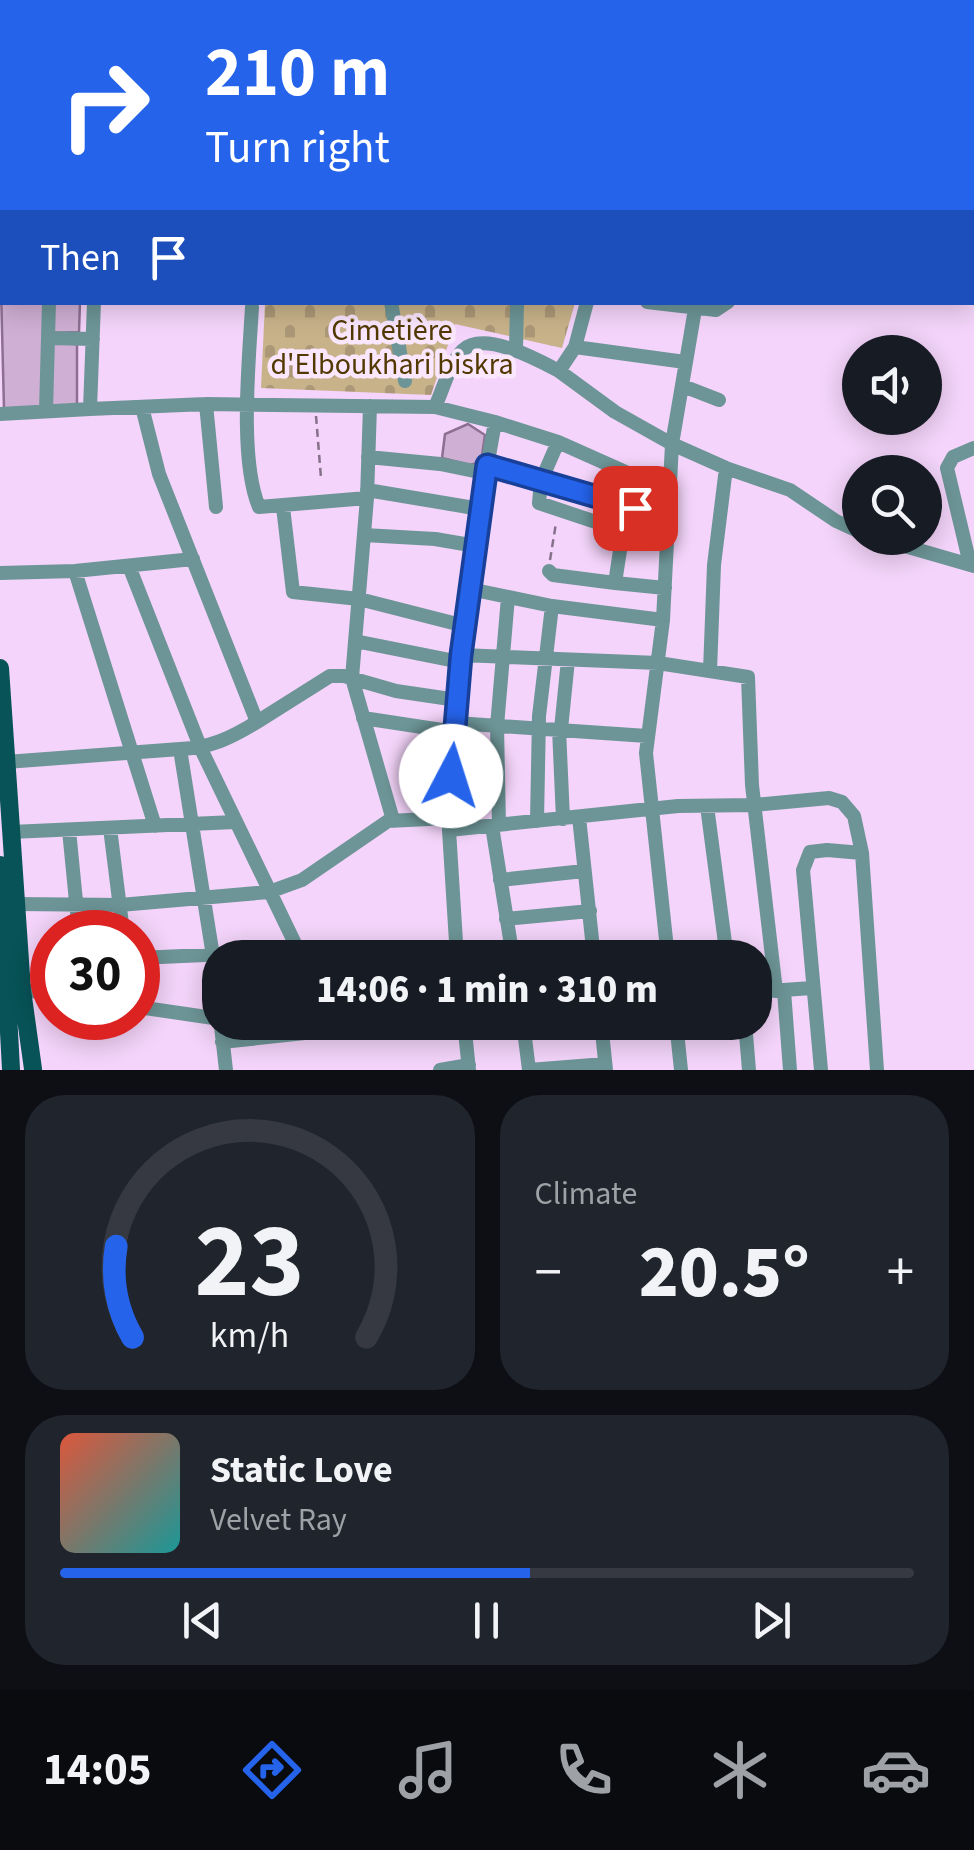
<!DOCTYPE html>
<html lang="en">
<head>
<meta charset="utf-8">
<style>
  body { margin:0; font-family:"Source Sans 3",sans-serif; background:#20242c; color:#f1f3f6; height:100vh; display:flex; flex-direction:column; font-size:38px; white-space:nowrap }
  * { box-sizing:border-box; margin:0 }
  p { font-size:32px; color:#9ea1a6 }
  .icon { flex:none; width:55px; height:55px; fill:none; stroke:currentColor; stroke-width:2; stroke-linecap:round; stroke-linejoin:round }
  .map { position:relative; height:1070px; overflow:hidden }
  .panel { display:flex; flex-direction:column; gap:25px; padding:25px; background:#0d0f14; flex:1 }
  .panel>* { flex:none }
  .banner { position:absolute; left:0px; top:0px; width:975px; height:305px; box-shadow:0 5px 25px #0003; background:#2563eb; color:#fff; overflow:hidden }
  .fabs { position:absolute; left:842px; top:335px; display:grid; gap:20px }
  .fabs a { display:grid; place-items:center; width:100px; height:100px; border-radius:50%; background:#171b24; box-shadow:0 5px 25px #0003; font-size:50px }
  .speed { position:absolute; left:30px; top:910px; display:flex; gap:20px; font-size:50px; font-weight:700; text-align:center }
  .speed>* { display:grid; place-content:center; width:130px; height:130px; border-radius:50%; background:#171b24; box-shadow:0 5px 25px #0003; line-height:1 }
  .speed .limit { border:15px solid #d22; background:#fff; color:#111 }
  .pin { position:absolute; display:grid; place-items:center; width:85px; height:85px; color:#fff; margin:-42px; border-radius:20px; box-shadow:0 5px 15px #0006 }
  .me { position:absolute; width:110px; margin:-55px; rotate:5deg; stroke-linejoin:round; filter:drop-shadow(0 0 8px #0008) }
  .turn { display:flex; align-items:center; gap:35px; height:210px; padding:0 40px; font-size:45px }
  .turn .icon { width:130px; height:130px; stroke-width:2.5 }
  .turn b { display:block; font-size:70px; line-height:85px }
  .then { display:flex; align-items:center; height:95px; padding:0 40px; background:#0003; gap:20px; font-size:38px }
  .big { font-size:75px; font-weight:800; line-height:1.1 }
  .panel .tile { flex:1; display:flex; flex-direction:column; justify-content:center; gap:15px; min-width:0; padding:0 35px; border-radius:40px; background:#20242c }
  .panel .dial { align-items:center; gap:0 }
  .dial svg { height:260px; overflow:visible; fill:none; stroke:#363941; stroke-width:7; stroke-linecap:round; text-anchor:middle }
  .dial text { fill:#f1f3f6; stroke:none }
  .song { display:flex; align-items:center; gap:30px }
  .cover { width:120px; height:120px; border-radius:15px; background:linear-gradient(135deg,hsl(10 70% 55%),hsl(180 70% 35%)) }
  .played { height:10px; border-radius:5px; background:linear-gradient(90deg,#2563eb 55%,#363941 55%) }
  .keys { display:flex; justify-content:space-around; direction:ltr }
  .heat { display:flex; justify-content:space-between; align-items:center; font-size:55px; direction:ltr }
  .panel .tiles { flex:1; display:grid; gap:25px; grid-template-columns:1fr 1fr }
  .tile:last-child { grid-column:span 2 }
  .trip { position:absolute; left:202px; top:940px; width:570px; height:100px; border-radius:40px; background:#171b24; box-shadow:0 5px 25px #0003; font-weight:800; line-height:100px; text-align:center }
  .tab-bar { display:flex; height:160px; justify-content:space-around; align-items:center; background:#090b0e; color:#9ea1a6 }
  .tab-bar .icon { width:70px; height:70px }
  .tab-bar .current { color:#2563eb }
  .tab-bar b { font-size:45px; color:#f1f3f6 }
  .map>svg:first-child { display:block }
</style>
</head>
<body>
<div class="map">
<svg width="974" height="1070" viewBox="0 0 974 1070">
  <defs>
    <pattern id="cemetery-stones" width="16" height="16" patternUnits="userSpaceOnUse" patternTransform="scale(2.5)"><rect width="16" height="16" fill="#c8b28a"/><path d="M2 7V4a2 2 0 0 1 4 0v3zM10 15v-3a2 2 0 0 1 4 0v3z" fill="#ac9877"/></pattern>
  </defs>
  <rect width="100%" height="100%" fill="#f4d4fa"/>
  <path fill="url(#cemetery-stones)" d="M265,303h310l-13,45 -107,-24 -24,71 -170,-7z"/>
  <path fill="#cfafd4" stroke="#8c6f91" stroke-width="2.5" d="M0,248h2v54h43l-2,105 -39,2z
    M53,302h27l-1,30 -27,1z
    M51,343l26,1v63h-26z
    M468,424l17,11 -4,27 -11,3 -28,-7 3,-24z"/>
  <g fill="none" stroke-linecap="round" stroke-linejoin="round">
    <path stroke="#86718a" stroke-width="2.5" stroke-dasharray="8 5" stroke-linecap="butt" d="M316,416l5,62
      M550,560l6,-37"/>
    <path stroke="#6d9597" stroke-width="14" d="M46,0l1,2
      M129,0l1,2
      M648,0l2,2
      M699,0l2,2
      M784,0l2,2
      M899,0l1,2
      M395,2l7,-2
      M527,2v-2
      M604,2l2,-2
      M0,56l2,-1
      M972,111l2,3
      M0,239h2
      M972,285h2
      M94,302l-4,107 116,-5 229,3 60,15 63,20 110,49
      M391,302l14,79
      M647,302l69,8 12,-8
      M252,307c-3,53 -13,152 7,200l108,-9 3,-92
      M48,338l45,1
      M575,347l110,15
      M516,350l1,-48
      M559,371l56,41 57,32 54,24 64,22 46,31 24,11
      M683,386l36,14
      M206,404l10,103
      M142,407l17,67 98,248c-26,16 -47,26 -77,27
      M435,407c8,-17 14,-43 28,-57 21,-20 75,10 96,21l16,-24 12,-45
      M46,411l3,-109
      M0,414l90,-5
      M495,422c-24,133 -44,271 -46,408l229,-24 76,-1 75,-7 13,4 12,14 8,37
      M558,442l-17,39 -2,22 84,28 43,10
      M368,457l72,7 44,9
      M487,465l180,52
      M367,490l113,19
      M367,498l-15,180 41,142
      M283,507l10,85 66,7 106,27
      M623,531l-8,52 50,5
      M364,535l71,4 41,7
      M877,538l97,28
      M970,564l-23,-96 6,-11 21,-9
      M129,566l72,183 101,209
      M75,571l80,255
      M549,571l4,4 62,8
      M0,573l75,-2 118,-12
      M470,589l82,17 111,14
      M355,641l105,21
      M461,655l197,8 90,14 4,108 24,206
      M710,671l4,-106 12,-97
      M363,718l92,14
      M257,722l73,-46h14l52,15 61,9
      M456,723l191,13
      M559,729l4,90
      M561,729l7,-69
      M6,762l174,-13 33,207 13,114
      M707,806l20,152
      M579,817l15,141
      M537,821l2,-105 13,-110
      M499,825l-2,-99 11,-129
      M492,826l21,132
      M110,828l13,104
      M69,830l10,102
      M449,830l8,128
      M11,832l224,-10
      M500,880l84,-9
      M16,904l104,1 149,-13 33,-12 86,-59 61,-3
      M506,919l84,-8
      M138,958l160,-7
      M561,958l32,-3
      M668,958l-22,-205 17,-133 9,-176 23,-135
      M22,990l30,3
      M784,991l6,79
      M755,992l57,-4
      M138,1007l82,12
      M464,1022l5,48
      M523,1022l6,48 76,-6
      M601,1022l5,48
      M676,1022l5,48
      M745,1022l4,48
      M222,1042l186,-20
      M440,1070l29,-5
      M821,1070l-18,-200 7,-18 17,-2 35,3 15,217"/>
    <path stroke="#075357" stroke-width="18" d="M209,2l4,-2
      M226,2l4,-2
      M0,118h2
      M0,668l22,322 11,79
      M0,865l11,204"/>
  </g>
  <g fill="none" stroke-linecap="round" stroke-linejoin="round">
    <g stroke="#184099" stroke-width="25">
      <path id="route" d="M451,776l10,-121 26,-190 148,43"/>
    </g>
    <use href="#route" stroke="#2563eb" stroke-width="18"/>
  </g>
  <g text-anchor="middle" dominant-baseline="central" stroke-width="9" stroke-linejoin="round" paint-order="stroke">
    <g font-size="30" fill="#523900" stroke="#fae6fd">
      <text x="392" y="330">Cimetière<tspan x="392" dy="34">d'Elboukhari biskra</tspan></text>
    </g>
  </g>
</svg>
<div class="fabs">
<a><svg class="icon" aria-label="sound" viewBox="0 0 24 24"><path d="M4 9h4l5-4v14l-5-4H4zM17 9q2 3 0 6"/></svg></a>
<a><svg class="icon" aria-label="search" viewBox="0 0 24 24"><circle cx="10" cy="10" r="6"/><path d="M15 15l6 6"/></svg></a>
</div>
<div class="speed"><div class="limit">30</div></div>
<div class="pin" style="left:635px;top:508px;background:#d93025"><svg class="icon" aria-label="arrive" viewBox="0 0 24 24"><path d="M6 21V4h12l-3 4 3 4H6"/></svg></div>
<svg class="me" style="left:451px;top:776px" viewBox="-20 -20 40 40"><circle r="19" fill="#fff"/><path d="M0-13L10 11 0 6-10 11z" fill="#2563eb"/></svg>
<div class="trip">14:06 · 1 min · 310 m</div>
<div class="banner">
<div class="turn"><svg class="icon" aria-label="right" viewBox="0 0 24 24"><path d="M7 20v-9h11M14 6l5 5-5 5"/></svg><div><b>210 m</b>Turn right</div></div>
<div class="then">Then<svg class="icon" aria-label="arrive" viewBox="0 0 24 24"><path d="M6 21V4h12l-3 4 3 4H6"/></svg></div>
</div>
</div>
<section class="panel">
<div class="tiles">
<div class="tile dial"><svg viewBox="0 0 100 80">
<path d="M14 69A42 42 0 1 1 86 69"/>
<path d="M14 69A42 42 0 0 1 9 41" stroke="#2563eb"/>
<text x="50" y="56" font-size="32" font-weight="700">23</text>
<text x="50" y="72" font-size="11">km/h</text>
</svg></div>
<div class="tile"><p>Climate</p>
<div class="heat"><a>−</a><b class="big">20.5°</b><a>+</a></div>
</div>
<div class="tile">
<div class="song"><i class="cover"></i><div><b>Static Love</b><p>Velvet Ray</p></div></div>
<div class="played"></div>
<div class="keys"><svg class="icon" aria-label="previous" viewBox="0 0 24 24"><path d="M18 5L8 12l10 7zM5 5v14"/></svg><svg class="icon" aria-label="pause" viewBox="0 0 24 24"><path d="M8 5v14M16 5v14"/></svg><svg class="icon" aria-label="next" viewBox="0 0 24 24"><path d="M6 5l10 7-10 7zM19 5v14"/></svg></div>
</div>
</div>
</section>
<nav class="tab-bar">
<b>14:05</b>
<svg class="icon current" aria-label="directions" viewBox="0 0 24 24"><path d="M12 3l9 9-9 9-9-9zM9 14v-3h6M13 9l2 2-2 2"/></svg>
<svg class="icon" aria-label="music" viewBox="0 0 24 24"><path d="M9 18V5l10-2v13"/><circle cx="6" cy="18" r="3"/><circle cx="16" cy="16" r="3"/></svg>
<svg class="icon" aria-label="phone" viewBox="0 0 24 24"><path d="M5 4h4l2 5-3 2q2 4 5 5l2-3 5 2v4C11 20 4 13 5 4z"/></svg>
<svg class="icon" aria-label="climate" viewBox="0 0 24 24"><path d="M12 3v18M4 7l16 10M4 17L20 7"/></svg>
<svg class="icon" aria-label="car" viewBox="0 0 24 24"><path d="M5 17H2v-5l4-1 3-4h7l3 4 3 1v5h-3M9 17h6M6 11h13"/><circle cx="7" cy="17" r="2"/><circle cx="17" cy="17" r="2"/></svg>
</nav>
</body>
</html>
